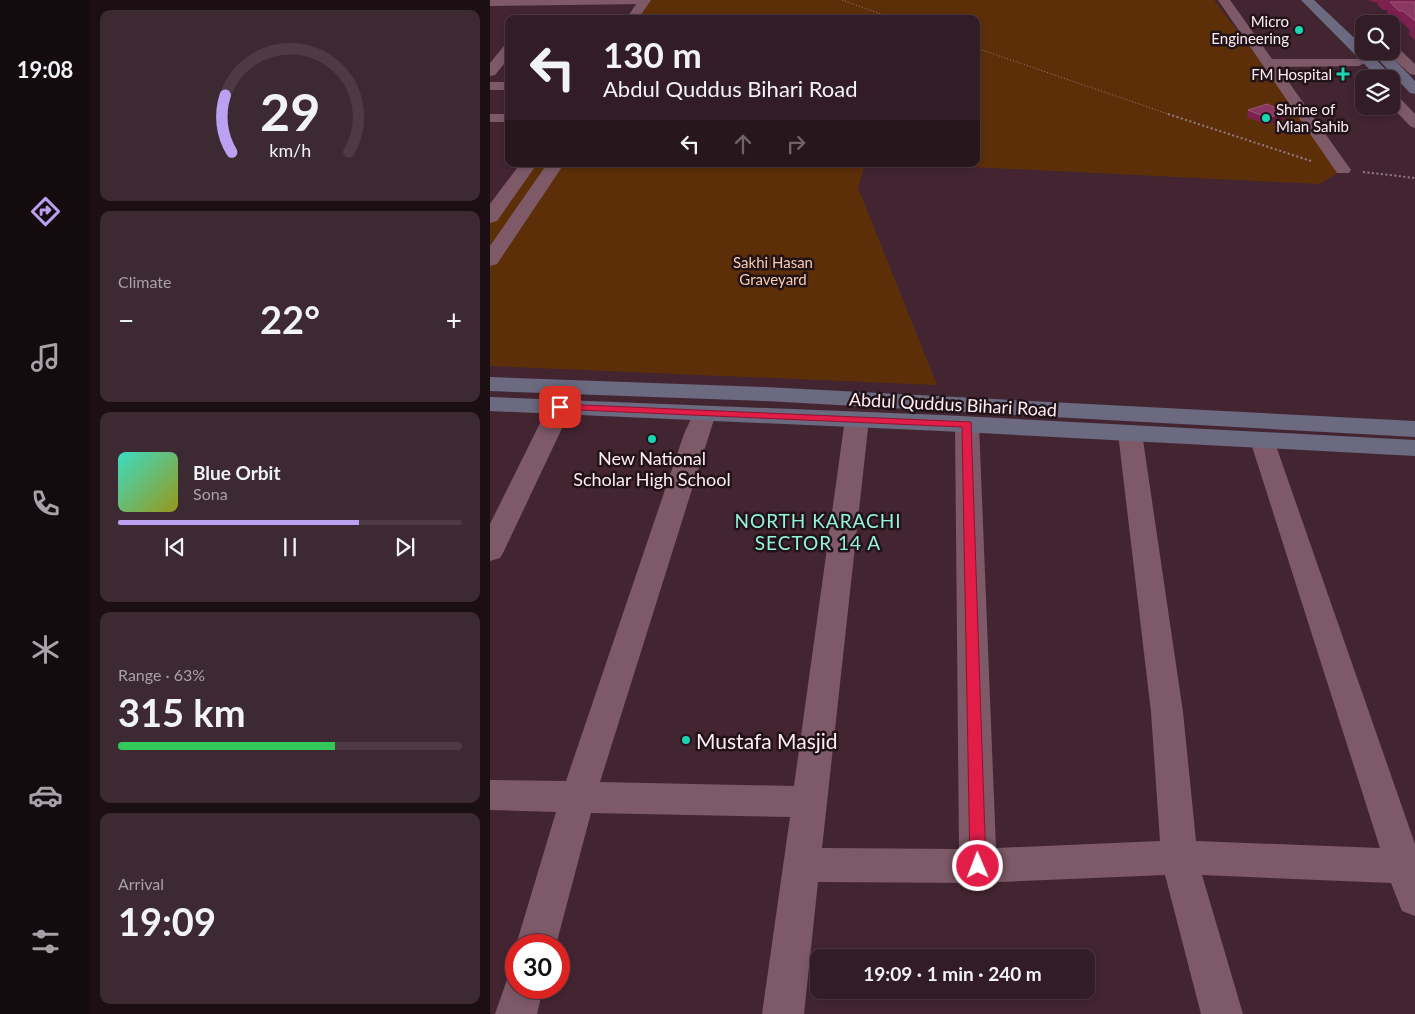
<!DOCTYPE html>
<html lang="en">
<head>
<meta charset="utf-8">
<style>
  body { margin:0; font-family:Lato,sans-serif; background:#3d2932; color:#f1f3f6; height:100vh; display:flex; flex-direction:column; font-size:19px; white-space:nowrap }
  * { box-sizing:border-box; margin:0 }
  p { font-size:16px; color:#a8a1a7 }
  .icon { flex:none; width:28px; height:28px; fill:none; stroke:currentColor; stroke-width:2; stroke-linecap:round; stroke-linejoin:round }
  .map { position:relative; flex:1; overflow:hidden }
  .panel { display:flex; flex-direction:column; gap:10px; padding:10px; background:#1c0f14; width:400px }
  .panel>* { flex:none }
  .top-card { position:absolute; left:15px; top:15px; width:475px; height:152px; border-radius:10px; box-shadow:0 2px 8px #0003,0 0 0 1px #4d3a42; background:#321c25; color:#f1f3f6; overflow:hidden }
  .fabs { position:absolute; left:865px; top:15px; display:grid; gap:10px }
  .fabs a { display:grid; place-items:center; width:45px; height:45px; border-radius:10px; background:#321c25; box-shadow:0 2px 8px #0003,0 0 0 1px #4d3a42; font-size:25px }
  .speed { position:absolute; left:15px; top:934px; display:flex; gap:10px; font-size:25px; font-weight:700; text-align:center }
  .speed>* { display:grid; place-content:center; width:65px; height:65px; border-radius:50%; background:#321c25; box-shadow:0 2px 8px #0003,0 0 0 1px #4d3a42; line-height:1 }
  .speed .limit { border:8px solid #d22; background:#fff; color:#111 }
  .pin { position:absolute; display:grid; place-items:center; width:42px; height:42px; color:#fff; margin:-21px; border-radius:10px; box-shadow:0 2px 8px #0006 }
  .me { position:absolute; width:55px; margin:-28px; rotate:359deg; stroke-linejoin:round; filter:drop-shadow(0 0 4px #0008) }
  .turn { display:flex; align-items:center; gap:18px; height:105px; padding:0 15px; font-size:22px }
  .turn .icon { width:65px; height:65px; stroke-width:2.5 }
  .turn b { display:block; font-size:35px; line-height:42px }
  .lanes { display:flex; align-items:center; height:48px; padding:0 15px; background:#0003; justify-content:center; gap:25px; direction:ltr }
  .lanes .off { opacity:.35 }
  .big { font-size:38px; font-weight:700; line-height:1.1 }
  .panel .tile { flex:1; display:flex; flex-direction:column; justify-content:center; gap:8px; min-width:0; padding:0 18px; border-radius:10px; background:#3d2932 }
  .panel .dial { align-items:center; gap:0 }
  .dial svg { height:130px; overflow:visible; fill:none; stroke:#4d3a42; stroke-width:7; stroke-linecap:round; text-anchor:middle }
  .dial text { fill:#f1f3f6; stroke:none }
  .song { display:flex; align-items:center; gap:15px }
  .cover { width:60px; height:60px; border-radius:8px; background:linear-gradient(135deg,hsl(170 70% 55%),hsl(60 70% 35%)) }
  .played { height:5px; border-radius:2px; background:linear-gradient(90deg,#bca0f2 70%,#4d3a42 70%) }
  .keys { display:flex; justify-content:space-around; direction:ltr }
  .heat { display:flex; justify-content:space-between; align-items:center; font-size:28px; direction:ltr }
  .charge { height:8px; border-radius:4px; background:linear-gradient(90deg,#34c759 63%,#4d3a42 0) }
  .trip { position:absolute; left:320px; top:949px; width:285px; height:50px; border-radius:10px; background:#321c25; box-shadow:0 2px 8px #0003,0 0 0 1px #4d3a42; font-weight:700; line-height:50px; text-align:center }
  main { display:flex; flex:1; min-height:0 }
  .tabs { display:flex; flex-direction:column; width:90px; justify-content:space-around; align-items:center; background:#140b0f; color:#a8a1a7 }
  .tabs .icon { width:35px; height:35px }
  .tabs .current { color:#bca0f2 }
  .tabs b { font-size:22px; color:#f1f3f6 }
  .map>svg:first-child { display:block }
</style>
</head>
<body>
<main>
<nav class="tabs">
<b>19:08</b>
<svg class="icon current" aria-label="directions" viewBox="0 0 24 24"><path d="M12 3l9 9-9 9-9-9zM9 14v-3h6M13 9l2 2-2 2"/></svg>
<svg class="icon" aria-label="music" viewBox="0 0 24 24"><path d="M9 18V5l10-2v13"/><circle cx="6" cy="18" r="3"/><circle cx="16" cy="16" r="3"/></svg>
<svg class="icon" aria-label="phone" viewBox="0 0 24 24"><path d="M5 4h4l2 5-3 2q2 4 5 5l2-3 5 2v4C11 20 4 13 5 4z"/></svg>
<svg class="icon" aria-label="climate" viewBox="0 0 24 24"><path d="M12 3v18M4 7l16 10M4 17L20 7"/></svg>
<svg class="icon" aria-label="car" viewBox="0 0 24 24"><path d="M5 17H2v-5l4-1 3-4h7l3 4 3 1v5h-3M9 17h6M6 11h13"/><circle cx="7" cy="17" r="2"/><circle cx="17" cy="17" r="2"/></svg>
<svg class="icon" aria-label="filters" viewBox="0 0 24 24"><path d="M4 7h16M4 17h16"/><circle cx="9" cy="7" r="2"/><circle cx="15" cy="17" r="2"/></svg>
</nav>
<section class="panel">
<div class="tile dial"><svg viewBox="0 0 100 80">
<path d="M14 69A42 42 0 1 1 86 69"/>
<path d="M14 69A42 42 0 0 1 10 34" stroke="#bca0f2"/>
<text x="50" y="56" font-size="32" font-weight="700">29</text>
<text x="50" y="72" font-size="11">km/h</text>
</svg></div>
<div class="tile"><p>Climate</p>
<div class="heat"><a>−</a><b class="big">22°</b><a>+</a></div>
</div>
<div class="tile">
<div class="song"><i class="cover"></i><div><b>Blue Orbit</b><p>Sona</p></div></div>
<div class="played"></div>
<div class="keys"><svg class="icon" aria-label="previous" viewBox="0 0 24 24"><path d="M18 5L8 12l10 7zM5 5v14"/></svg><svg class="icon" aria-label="pause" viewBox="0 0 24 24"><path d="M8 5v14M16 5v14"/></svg><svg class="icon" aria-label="next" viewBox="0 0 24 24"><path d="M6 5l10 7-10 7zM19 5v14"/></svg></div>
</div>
<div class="tile"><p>Range · 63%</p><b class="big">315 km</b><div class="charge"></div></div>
<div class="tile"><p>Arrival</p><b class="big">19:09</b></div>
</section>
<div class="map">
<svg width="925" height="1014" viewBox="0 0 925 1014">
  <rect width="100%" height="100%" fill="#432531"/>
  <path fill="#5d2f09" d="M155,0h569l129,170 -24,14 -406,-20h63v-145h-344z
    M38,164h337l-7,24 79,197 -447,-19v-149z"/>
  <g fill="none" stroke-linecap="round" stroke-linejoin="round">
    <path stroke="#957c86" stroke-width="1" stroke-dasharray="1 2" stroke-linecap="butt" d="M352,0l53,19
      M486,48l195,67"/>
    <path stroke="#957c86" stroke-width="2" stroke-dasharray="2 2.5" stroke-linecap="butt" d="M678,114l143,47
      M873,172l52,6"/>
    <path fill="#7e5a68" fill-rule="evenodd" d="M0,0h159l1,1 -6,3 -154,2z
      M728,0h12l42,59h92l2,3 -7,4 -81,1 73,103 -2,3h-12z
      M870,26l4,1v8l-8,-2 -2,-3z
      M19,45v13l-14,17 -5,1v-13l14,-17z
      M901,45l5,1 19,18v11l-5,-1 -24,-22 5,-1z
      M0,82h19v8h-19z
      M901,93l5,1 19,20v14l-5,-2 -19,-20z
      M0,114h19v8h-19z
      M70,400l8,2 4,5 -68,144 -4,7 -10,3v-37l58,-117 4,-5z
      M214,406l8,2 4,5 -116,369 194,4 51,-367 4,-5 8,-2 8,2 4,5 -47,429 137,1 -4,-425 4,-5 8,-2 8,2 4,5 17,424 164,-7 -9,-129 -33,-279 3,-5 9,-2 9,2 3,5 41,279 13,129 184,7 -130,-408 3,-5 9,-3 9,3 3,5 141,404v72l-13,-5 -11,-28 -189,-8 41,139h-42l-36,-139 -187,8 -160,-1 -14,132h-42l28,-197 -199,-4 -35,132h-40l40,-133 -66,-2v-30l76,1 118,-347 12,-26z
      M26,971v17h27l-6,26h-42l14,-40z"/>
    <path fill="#7e5a68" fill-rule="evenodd" d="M149,0h12l-13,19h-12z
      M30,164h17l-40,57 -7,2v-19z
      M57,164h17l-67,100 -7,2v-20z"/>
    <path fill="#6b6a80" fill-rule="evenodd" d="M811,0h13l50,47v4h4l24,25 2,3 -2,3 -1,-3h-12z
      M886,51h10l29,30v13l-5,-1 -34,-36 -2,-3z
      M0,377l275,10 650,34v16l-650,-36 -275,-10z
      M0,397l451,18 474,25v16l-474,-25 -451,-20z"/>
  </g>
  <path fill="#7c2150" d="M878,0h47v40l-6,-6 1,-4 -10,-9h-4l-9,-8 1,-3h-5l-6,-6 1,-2h-5z
    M758,110l37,9 -18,6 -20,-8z"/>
  <path fill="#5f1a3c" d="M796,112l-1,7 -18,6 1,-7z"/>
  <path fill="#8a3762" stroke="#9c5478" d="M900,2h25v19l-12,-10h-4z
    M777,104l19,8 -18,6 -20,-8z"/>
  <path fill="#e11d48" stroke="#92132f" d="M70,404l411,18 15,444 -2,6 -6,2 -6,-2 -2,-6 -8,-439 -406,-18v-4z"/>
  <g fill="#1bd5b1" stroke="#211318" stroke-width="2">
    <circle cx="809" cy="30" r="5"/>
    <path d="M850.5 66.5h5v5h5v5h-5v5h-5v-5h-5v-5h5z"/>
    <circle cx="776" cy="118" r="5"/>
    <circle cx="162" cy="439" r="5"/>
    <circle cx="196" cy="740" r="5"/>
  </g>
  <g text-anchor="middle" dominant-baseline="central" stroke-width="5" stroke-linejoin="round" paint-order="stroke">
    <g font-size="15" fill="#feedf3" stroke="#211318" text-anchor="end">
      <text x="799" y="21">Micro<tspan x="799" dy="17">Engineering</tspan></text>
      <text x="842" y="74">FM Hospital</text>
      <text x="786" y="109" text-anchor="start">Shrine of<tspan x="786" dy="17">Mian Sahib</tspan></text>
    </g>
    <g font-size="15" fill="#f9cbad" stroke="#211318">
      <text x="283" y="262">Sakhi Hasan<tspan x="283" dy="17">Graveyard</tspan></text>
    </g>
    <g font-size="18" fill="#feedf3" stroke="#211318">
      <text transform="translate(463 404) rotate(3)">Abdul Quddus Bihari Road</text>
    </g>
    <g font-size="18" fill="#feedf3" stroke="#211318">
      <text x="162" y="458">New National<tspan x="162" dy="21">Scholar High School</tspan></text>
    </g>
    <g font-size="19" letter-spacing="1" fill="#93f4da" stroke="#211318">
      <text x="328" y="520">NORTH KARACHI<tspan x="328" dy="22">SECTOR 14 A</tspan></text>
    </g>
    <g font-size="21" fill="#feedf3" stroke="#211318" text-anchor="start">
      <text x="206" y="740">Mustafa Masjid</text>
    </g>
  </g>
</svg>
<div class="fabs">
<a><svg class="icon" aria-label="search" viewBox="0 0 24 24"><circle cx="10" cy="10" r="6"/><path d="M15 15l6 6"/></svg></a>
<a><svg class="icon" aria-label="layers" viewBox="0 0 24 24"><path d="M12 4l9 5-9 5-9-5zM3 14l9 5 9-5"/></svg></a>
</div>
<div class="speed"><div class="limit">30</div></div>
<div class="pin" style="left:70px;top:407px;background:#d93025"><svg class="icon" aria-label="arrive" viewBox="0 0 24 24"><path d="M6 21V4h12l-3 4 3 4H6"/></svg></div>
<svg class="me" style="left:488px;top:866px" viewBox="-20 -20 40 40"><circle r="17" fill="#e11d48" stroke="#fff" stroke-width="3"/><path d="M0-11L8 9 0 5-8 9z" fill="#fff"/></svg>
<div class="trip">19:09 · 1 min · 240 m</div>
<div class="top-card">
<div class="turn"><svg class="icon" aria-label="left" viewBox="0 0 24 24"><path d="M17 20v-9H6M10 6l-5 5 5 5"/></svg><div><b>130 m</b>Abdul Quddus Bihari Road</div></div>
<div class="lanes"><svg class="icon" aria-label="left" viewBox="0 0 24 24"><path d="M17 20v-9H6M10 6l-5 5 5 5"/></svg><svg class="icon off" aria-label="ahead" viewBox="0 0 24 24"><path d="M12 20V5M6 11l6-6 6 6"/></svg><svg class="icon off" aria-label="right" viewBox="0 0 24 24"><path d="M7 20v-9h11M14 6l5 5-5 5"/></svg></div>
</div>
</div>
</main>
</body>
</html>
